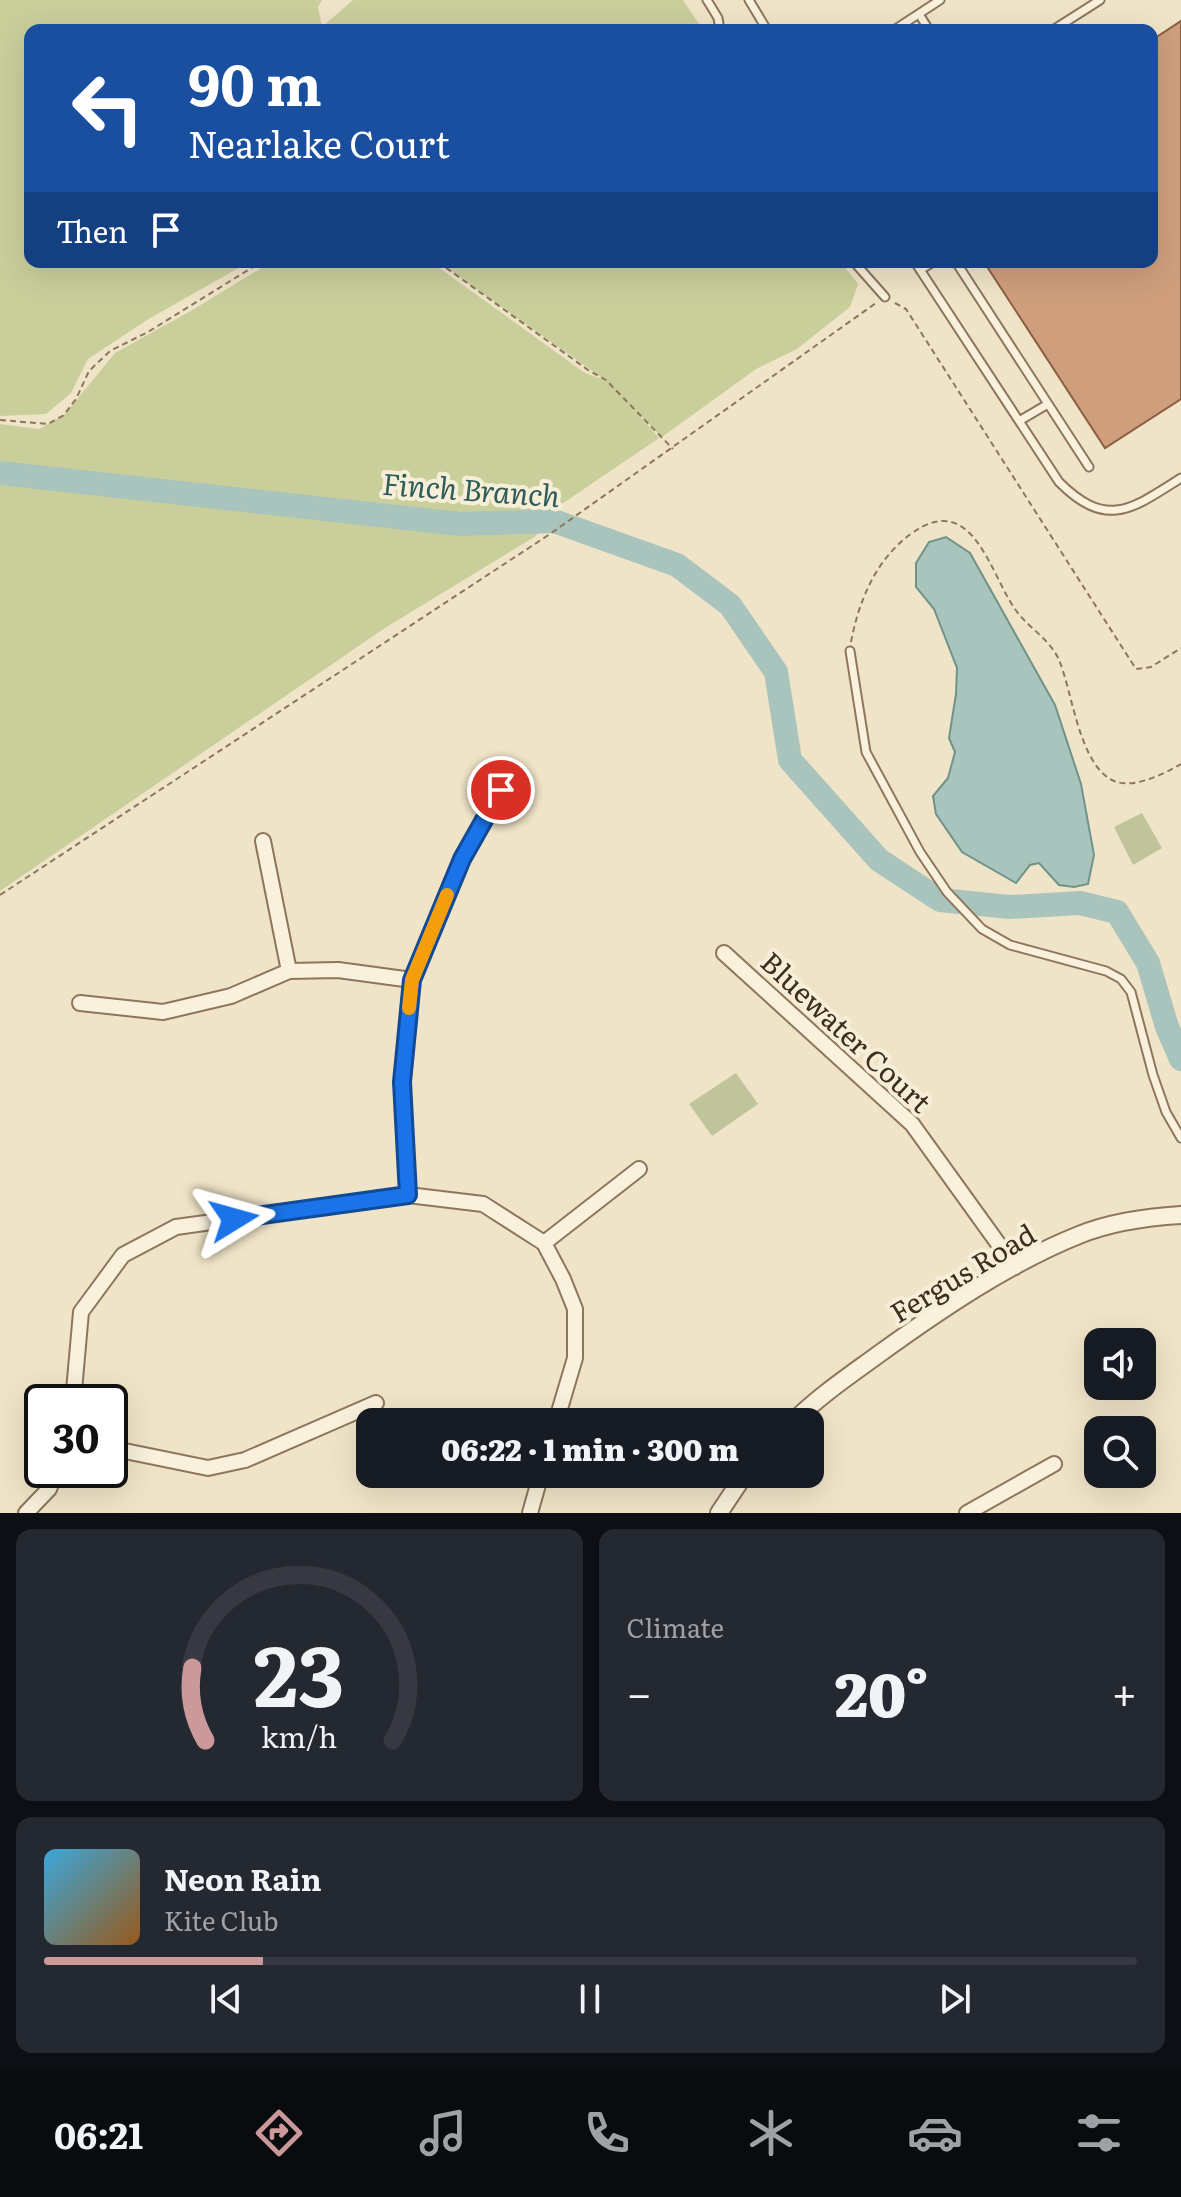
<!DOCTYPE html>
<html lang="en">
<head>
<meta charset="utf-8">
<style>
  body { margin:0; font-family:Literata,serif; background:#242831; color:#f1f3f6; height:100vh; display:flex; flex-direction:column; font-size:30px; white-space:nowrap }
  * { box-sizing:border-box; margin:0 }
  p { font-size:26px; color:#9ea1a6 }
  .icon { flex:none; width:44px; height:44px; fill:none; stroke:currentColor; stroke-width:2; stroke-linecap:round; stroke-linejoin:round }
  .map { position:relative; height:1513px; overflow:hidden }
  .panel { display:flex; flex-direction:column; gap:16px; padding:16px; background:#0d0f14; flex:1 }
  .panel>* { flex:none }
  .guide { position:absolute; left:24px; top:24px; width:1134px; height:244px; border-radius:16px; box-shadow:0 8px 32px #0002; background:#1a4fa0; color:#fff; overflow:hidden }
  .controls { position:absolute; left:1084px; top:1328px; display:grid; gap:16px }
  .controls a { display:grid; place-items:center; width:72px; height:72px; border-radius:16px; background:#171b24; box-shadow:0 8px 32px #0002; font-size:40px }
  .speed { position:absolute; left:24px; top:1384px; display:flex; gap:16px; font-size:40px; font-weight:700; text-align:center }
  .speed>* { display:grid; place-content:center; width:104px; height:104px; border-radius:50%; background:#171b24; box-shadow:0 8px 32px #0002; line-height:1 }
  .speed .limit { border:4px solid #111; border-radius:12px; background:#fff; color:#111 }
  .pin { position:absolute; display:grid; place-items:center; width:68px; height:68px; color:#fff; margin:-34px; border:4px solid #fff; border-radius:50%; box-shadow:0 2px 8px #0007 }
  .me { position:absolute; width:88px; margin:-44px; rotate:82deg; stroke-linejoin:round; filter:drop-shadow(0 0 6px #0008) }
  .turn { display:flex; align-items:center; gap:28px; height:168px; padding:0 32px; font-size:36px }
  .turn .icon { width:104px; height:104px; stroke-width:2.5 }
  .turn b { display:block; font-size:56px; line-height:68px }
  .then { display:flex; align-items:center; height:76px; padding:0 32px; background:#0003; gap:16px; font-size:30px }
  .big { font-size:60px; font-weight:800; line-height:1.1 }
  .panel .tile { flex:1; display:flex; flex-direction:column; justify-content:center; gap:12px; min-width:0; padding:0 28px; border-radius:16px; background:#242831 }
  .panel .dial { align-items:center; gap:0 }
  .dial svg { height:208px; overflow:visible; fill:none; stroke:#363941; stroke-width:7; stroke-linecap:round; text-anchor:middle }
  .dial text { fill:#f1f3f6; stroke:none }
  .song { display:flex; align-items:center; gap:24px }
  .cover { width:96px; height:96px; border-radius:12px; background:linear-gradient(135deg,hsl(200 70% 55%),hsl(30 70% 35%)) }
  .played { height:8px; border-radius:4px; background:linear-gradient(90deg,#cc999b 20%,#363941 20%) }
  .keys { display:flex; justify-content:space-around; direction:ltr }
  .heat { display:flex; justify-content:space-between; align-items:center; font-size:44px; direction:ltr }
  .panel .tiles { flex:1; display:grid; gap:16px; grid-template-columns:1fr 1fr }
  .tile:last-child { grid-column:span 2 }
  .trip { position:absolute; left:356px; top:1408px; width:468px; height:80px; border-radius:16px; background:#171b24; box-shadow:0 8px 32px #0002; font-weight:800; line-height:80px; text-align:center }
  .tab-bar { display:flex; height:128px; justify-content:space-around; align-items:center; background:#090b0e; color:#9ea1a6 }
  .tab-bar .icon { width:56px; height:56px }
  .tab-bar .current { color:#cc999b }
  .tab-bar b { font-size:36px; color:#f1f3f6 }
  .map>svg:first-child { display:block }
</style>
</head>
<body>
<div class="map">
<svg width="1181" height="1513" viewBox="0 0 1181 1513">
  <rect width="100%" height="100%" fill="#f0e4c8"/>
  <path fill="#c9cf9b" d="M0,0h322l-4,7 4,20 31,-27h330l20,30h-673v232h219l-102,58 -59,39 -17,34 -25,21 -46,2z
    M271,262h160l154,111 20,7 -167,-118h403l17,22 -8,23 -53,42 -41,20 -94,68 -29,-29 26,30 -106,72 -17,26 -151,92 -385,263v-467l39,5 25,-14 51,-62 79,-44z"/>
  <path fill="#bfc49a" d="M1142,813l20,35 -29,17 -19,-38z
    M736,1073l22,31 -46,32 -23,-32z"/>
  <path fill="#a9c4bc" stroke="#6f938a" stroke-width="2" d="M946,537l24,16 85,152 26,79 13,71 -6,29 -14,3 -15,-2 -20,-22 -9,2 -14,18 -54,-31 -26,-38 -3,-18 15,-18 7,-26 -6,-14 7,-44 1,-26 -23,-59 -18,-22v-24l13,-21z"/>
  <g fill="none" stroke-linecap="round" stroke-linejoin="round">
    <path stroke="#a9c4bc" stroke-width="24" d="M0,473l460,51 94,-3 123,44 53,40 46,67 14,88 89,100 61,40 70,7 70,-4 37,9 31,51 19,64 14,32"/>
  </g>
  <path fill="#cf9f7d" stroke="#8d5f41" stroke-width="2" d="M1181,21v378l-76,49 -121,-186h168v-222z"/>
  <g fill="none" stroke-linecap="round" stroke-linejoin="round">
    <g stroke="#8d765c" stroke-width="11">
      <path id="service" d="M707,0l11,18 2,12
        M749,0l18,30
        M919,14l10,16
        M894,30l46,-30
        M1053,30l47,-30
        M854,262l31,35
        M915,262l144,220c48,48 73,27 122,-4
        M956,262l133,205
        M920,270l13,-8
        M1019,421l29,-17
        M850,651l16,101 54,100 27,40 35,37 28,16 96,26 15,8 10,13 22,83 13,37 15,26"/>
    </g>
    <g stroke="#8d765c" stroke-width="18">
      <path id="minor" d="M263,841l26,130
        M724,953l188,171 103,143
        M80,1003l83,9 68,-16 58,-25 49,-1 74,10
        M408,1195l-6,-113 10,-102 50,-121 39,-69
        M544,1243l95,-74
        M73,1402l8,-90 42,-57 53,-28 232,-32 75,9 61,39 19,36 12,30v49l-19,64
        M110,1448l98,20 37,-8 131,-57
        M26,1513l23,-24 8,-19
        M530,1513l11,-39
        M967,1513l87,-49"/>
    </g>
    <g stroke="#8d765c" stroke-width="20">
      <path id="tertiary" d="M793,1422c26,-26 56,-46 86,-68 61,-44 130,-91 200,-119 32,-13 68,-18 102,-20
        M719,1513l26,-39"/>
    </g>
    <path stroke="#8d765c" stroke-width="2" stroke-dasharray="6 4" stroke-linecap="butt" d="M438,262l150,108 18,10 67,69
      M895,303l11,6 230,360 15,-2 30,-19
      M0,420l48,4 16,-9 12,-16 13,-28 21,-20 38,-19 113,-70
      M851,642c8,-42 25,-83 61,-109 61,-43 78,41 103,76 12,18 35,30 44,51 13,31 19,95 48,117 20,16 55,-2 74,-13
      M0,895l550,-361 326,-231"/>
    <use href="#service" stroke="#faf1dc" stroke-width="7"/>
    <use href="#minor" stroke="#faf1dc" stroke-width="14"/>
    <use href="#tertiary" stroke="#faf1dc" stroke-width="16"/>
  </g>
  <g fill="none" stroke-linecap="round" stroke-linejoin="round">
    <g stroke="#114b97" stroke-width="20">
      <path id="route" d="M234,1219l174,-24 -6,-113 10,-102 50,-121 39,-69"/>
    </g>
    <use href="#route" stroke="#1a73e8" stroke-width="14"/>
    <path stroke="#f59e0b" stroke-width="14" d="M409,1008l3,-28 35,-85"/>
  </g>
  <g text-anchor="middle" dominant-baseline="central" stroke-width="8" stroke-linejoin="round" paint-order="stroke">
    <g font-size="28" fill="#3d2e20" stroke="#f7eed8">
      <text transform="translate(847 1031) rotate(43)">Bluewater Court</text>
      <text transform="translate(962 1272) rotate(-31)">Fergus Road</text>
    </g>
    <g font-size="30" font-style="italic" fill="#2f5d5a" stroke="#f7eed8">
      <text transform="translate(471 488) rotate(4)">Finch Branch</text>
    </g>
  </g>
</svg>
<div class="controls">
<a><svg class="icon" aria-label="sound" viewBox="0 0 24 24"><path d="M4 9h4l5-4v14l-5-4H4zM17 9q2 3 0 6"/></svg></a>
<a><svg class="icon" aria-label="search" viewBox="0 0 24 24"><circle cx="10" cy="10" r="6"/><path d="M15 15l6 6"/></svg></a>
</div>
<div class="speed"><div class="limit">30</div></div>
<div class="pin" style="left:501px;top:790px;background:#d93025"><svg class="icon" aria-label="arrive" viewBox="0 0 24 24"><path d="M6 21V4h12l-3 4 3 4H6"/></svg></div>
<svg class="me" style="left:234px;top:1219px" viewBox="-20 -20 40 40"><path d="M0-17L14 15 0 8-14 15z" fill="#1a73e8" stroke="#fff" stroke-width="4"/></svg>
<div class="trip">06:22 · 1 min · 300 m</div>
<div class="guide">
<div class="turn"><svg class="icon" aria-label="left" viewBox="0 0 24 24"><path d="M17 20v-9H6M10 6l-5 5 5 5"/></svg><div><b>90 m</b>Nearlake Court</div></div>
<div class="then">Then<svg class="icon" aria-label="arrive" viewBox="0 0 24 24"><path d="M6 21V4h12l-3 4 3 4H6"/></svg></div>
</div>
</div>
<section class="panel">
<div class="tiles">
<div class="tile dial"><svg viewBox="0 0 100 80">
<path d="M14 69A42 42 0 1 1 86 69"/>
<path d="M14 69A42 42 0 0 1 9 41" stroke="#cc999b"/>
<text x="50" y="56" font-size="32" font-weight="700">23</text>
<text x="50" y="72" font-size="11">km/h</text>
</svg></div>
<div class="tile"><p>Climate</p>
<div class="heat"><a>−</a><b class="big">20°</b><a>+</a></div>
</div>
<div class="tile">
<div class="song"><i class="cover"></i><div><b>Neon Rain</b><p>Kite Club</p></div></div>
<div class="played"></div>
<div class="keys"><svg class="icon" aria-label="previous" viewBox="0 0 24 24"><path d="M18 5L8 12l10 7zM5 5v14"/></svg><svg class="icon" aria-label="pause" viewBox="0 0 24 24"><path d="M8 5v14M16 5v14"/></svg><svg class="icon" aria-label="next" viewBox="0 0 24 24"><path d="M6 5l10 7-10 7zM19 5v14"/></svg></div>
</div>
</div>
</section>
<nav class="tab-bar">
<b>06:21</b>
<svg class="icon current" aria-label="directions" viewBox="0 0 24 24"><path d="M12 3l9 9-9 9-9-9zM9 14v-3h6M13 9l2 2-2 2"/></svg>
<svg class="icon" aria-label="music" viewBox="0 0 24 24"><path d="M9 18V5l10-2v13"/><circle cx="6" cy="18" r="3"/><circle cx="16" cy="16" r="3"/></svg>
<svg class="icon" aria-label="phone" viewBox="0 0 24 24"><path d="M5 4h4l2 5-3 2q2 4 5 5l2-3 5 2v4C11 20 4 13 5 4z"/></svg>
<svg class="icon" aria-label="climate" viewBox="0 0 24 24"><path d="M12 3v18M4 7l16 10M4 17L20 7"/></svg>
<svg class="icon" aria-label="car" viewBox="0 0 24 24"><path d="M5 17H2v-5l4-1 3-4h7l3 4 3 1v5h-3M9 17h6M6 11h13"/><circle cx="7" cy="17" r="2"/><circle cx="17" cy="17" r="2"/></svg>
<svg class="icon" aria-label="filters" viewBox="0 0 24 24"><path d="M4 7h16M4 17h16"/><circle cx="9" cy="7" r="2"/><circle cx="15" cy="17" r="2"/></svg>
</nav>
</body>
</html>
